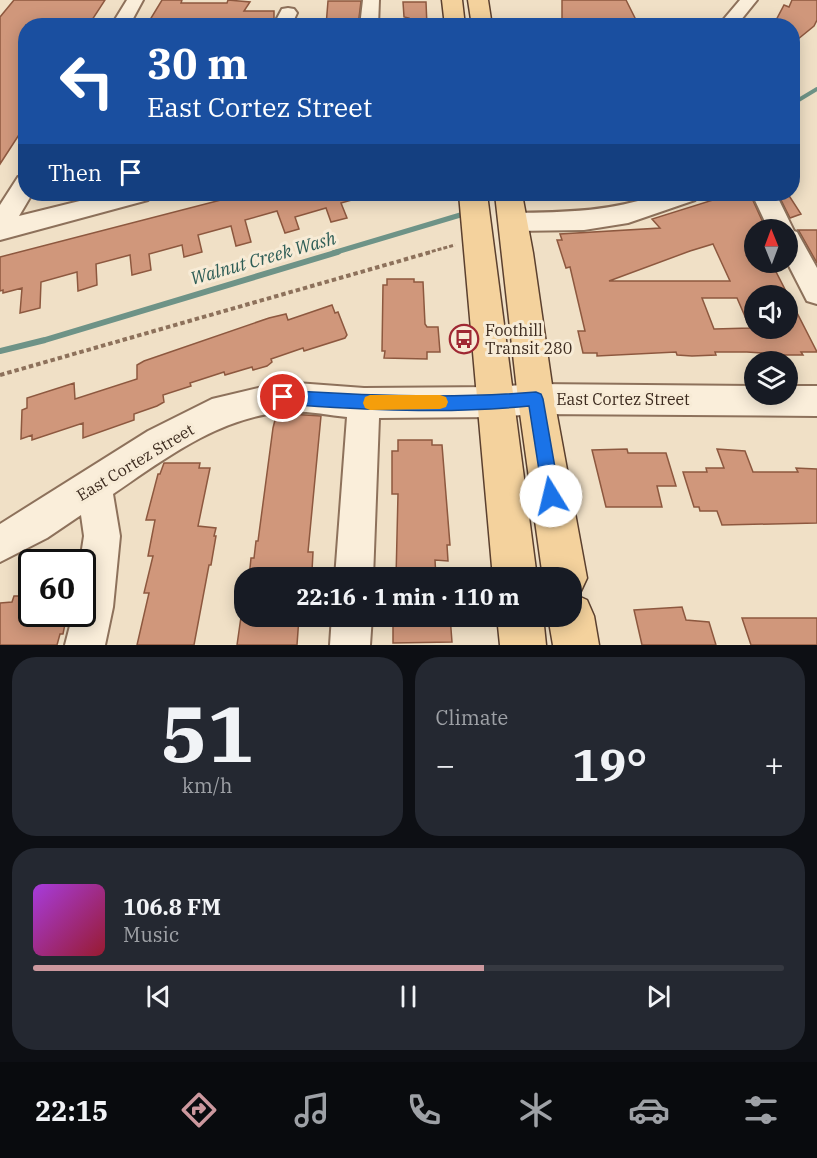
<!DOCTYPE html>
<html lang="en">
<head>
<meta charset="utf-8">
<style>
  body { margin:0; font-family:"IBM Plex Serif",serif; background:#242831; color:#f1f3f6; height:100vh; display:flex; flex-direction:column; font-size:22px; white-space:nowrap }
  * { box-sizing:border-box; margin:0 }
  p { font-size:20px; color:#9ea1a6 }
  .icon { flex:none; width:33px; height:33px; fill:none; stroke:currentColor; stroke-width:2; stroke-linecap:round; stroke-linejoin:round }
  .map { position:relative; height:645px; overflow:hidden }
  .drawer { display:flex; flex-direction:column; gap:12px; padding:12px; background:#0d0f14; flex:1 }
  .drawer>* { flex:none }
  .banner { position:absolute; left:18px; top:18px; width:782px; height:183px; border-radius:24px; box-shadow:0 3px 15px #0003; background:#1a4fa0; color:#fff; overflow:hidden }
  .needle { width:39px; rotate:359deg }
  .controls { position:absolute; left:744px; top:219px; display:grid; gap:12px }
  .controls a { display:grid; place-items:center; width:54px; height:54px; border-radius:50%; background:#171b24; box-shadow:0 3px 15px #0003; font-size:30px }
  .speed { position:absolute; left:18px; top:549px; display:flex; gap:12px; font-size:30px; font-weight:700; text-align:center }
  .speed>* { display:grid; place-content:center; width:78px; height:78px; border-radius:50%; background:#171b24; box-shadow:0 3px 15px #0003; line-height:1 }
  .speed .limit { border:3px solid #111; border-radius:9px; background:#fff; color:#111 }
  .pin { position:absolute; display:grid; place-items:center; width:51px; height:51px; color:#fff; margin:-26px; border:3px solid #fff; border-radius:50%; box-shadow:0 2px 6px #0007 }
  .me { position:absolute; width:66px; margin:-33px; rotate:351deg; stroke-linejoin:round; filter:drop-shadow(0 0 4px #0008) }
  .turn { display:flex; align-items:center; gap:21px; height:126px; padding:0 30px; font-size:27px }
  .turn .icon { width:78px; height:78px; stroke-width:2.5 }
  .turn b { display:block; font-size:42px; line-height:51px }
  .then { display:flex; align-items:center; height:57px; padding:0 30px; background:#0003; gap:12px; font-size:22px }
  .big { font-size:45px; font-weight:700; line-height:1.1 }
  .drawer .widget { flex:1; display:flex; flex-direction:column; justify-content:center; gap:9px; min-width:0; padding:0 21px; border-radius:24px; background:#242831 }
  .drawer .dial { align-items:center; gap:0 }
  .dial b { font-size:78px; line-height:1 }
  .song { display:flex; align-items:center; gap:18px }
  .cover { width:72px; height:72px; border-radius:9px; background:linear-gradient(135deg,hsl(280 70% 55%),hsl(350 70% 35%)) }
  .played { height:6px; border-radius:3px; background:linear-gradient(90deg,#cc989e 60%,#363941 60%) }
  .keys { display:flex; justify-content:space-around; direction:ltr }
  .heat { display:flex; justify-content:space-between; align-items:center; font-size:33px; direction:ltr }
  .drawer .tiles { flex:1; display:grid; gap:12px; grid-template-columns:1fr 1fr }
  .widget:last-child { grid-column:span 2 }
  .trip { position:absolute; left:234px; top:567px; width:348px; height:60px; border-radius:24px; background:#171b24; box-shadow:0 3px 15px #0003; font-weight:700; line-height:60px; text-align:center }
  .dock { display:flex; height:96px; justify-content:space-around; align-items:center; background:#090b0e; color:#9ea1a6 }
  .dock .icon { width:42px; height:42px }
  .dock .current { color:#cc989e }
  .dock b { font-size:27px; color:#f1f3f6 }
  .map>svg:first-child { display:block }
</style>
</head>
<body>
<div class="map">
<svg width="817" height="645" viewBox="0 0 817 645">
  <rect width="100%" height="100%" fill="#f0e0c6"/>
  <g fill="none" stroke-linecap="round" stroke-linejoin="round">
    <path stroke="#6e9387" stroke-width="4" d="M792,104l25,-15"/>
    <path stroke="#6e9387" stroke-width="5" d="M515,199l19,-5
      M333,253l134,-40"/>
    <path stroke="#6e9387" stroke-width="6" d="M0,351l45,-11 293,-88"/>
  </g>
  <path fill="#d0977b" stroke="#8d583f" stroke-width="1.5" fill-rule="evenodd" d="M14,0h91l-13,20 -35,1 -3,4h-28v99l-26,40v-147z
    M162,0h20l-1,3h46l1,-3 22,2 -6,9h30v9l-3,6 -123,-3z
    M562,0h64l13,26h-77z
    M792,0h25v20l-3,6 -22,18v-18h-19l11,-21 5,2z
    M328,1h33l-3,25h-32z
    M403,2h23l1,24h-18v-8l-5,-1z
    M244,194h115v4l-18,5 6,15 -16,4 -5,-14 -31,9 4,12 -14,4 -8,-22 -32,9 6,22 -15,4 -5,-20 -33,9 4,17 -18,5 -2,-12 -33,9 2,16 -19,5 -2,-20 -34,9 1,21 -19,6 -1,-19 -36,10 -1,26 -20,5 2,-25 -19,5v-3l-3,1v-34z
    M732,194l8,3 10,-3 15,33 -11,3v32h17l46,90h-16l2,3h-40l-1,-2 -15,-1h-32l1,3 -24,1 -15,-1 -1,-3 -79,4v-3h-14l-5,-22h7l-15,-64 -4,1 -9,-28h5l-2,-6 100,-6 -8,-9zM713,244l17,37h-121l81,-30zM754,296h34v32h-34zM702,298h35l13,30 -36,1z
    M778,194h10l13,20 -11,4z
    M797,230h20v33l-18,-32z
    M387,279h27v3h9l2,42 2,3h11l2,25h-13v7l-43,-1 1,-7h-3l1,-66h4z
    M332,305l3,8 3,-1 9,23 -2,3 -41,13 -1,-3 -32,11 1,3 -5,4 -14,4 -1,-3 -27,8 -1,-3 -34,11 1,3 -28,9 1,7 -7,4 -23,8v6l-51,18v-15l-51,17v-5l-11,4 1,-29 5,-2v-10l47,-15 1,16 62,-20v-14l7,-4 125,-43 17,-4 2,6z
    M289,414l32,2 -13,136h5l-1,19h-4l-1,7h-58l2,-20h3l2,-17h2l15,-113 3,-12z
    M398,440h34v5h10l8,100h-3l1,16 -13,-1 1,18h-40l2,-84h-6v-43h6z
    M627,449l1,4h38l10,33h-19l5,21h-56l-14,-57z
    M717,449l28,2 8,21h45l-2,-4 21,1v54l-95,2 -5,-14h-17l-1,-4h-5l-11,-35h24l-1,-4h18z
    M164,463h36l-1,5h11l-12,58 18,2 -2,8h2l-5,29h-2l-15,80h-57l12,-52h-5l9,-37h-5l7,-36h-9l12,-46h2z
    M14,596h18v18h35l-4,20h-3l-3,11h-57v-42l12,-1z
    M682,607l4,13 23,2 7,23h-74l-8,-35z
    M393,616h57l2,26 -59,1z
    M241,617h58l-2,28h-60z
    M742,618h75v27h-66z"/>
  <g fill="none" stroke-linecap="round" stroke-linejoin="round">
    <g stroke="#8d715b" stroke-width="4">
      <path id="minor" d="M127,0h16l-14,26h-18z
        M363,0h16l-1,26h-18z
        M740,0h17l-21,26h-18z
        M288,8l6,1 3,4 -6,13h-18l9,-17z
        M26,175v19h6l-13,22 89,-22h44l-4,6 -148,40v-35l18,-28z
        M662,194h37l-4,6 -67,23 -44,7 -71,1 -9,-2 -3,-7 3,-7 9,-2c57,-1 94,-1 149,-19z
        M752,194h24l18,37 3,1 20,36v36l-10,-3 -20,-39 1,-32h-19z
        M283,382l81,6 131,-1 41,-3 218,2v8h34v-8h29v30l-281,-2 -41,3 -116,1 -6,160h-38l12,-161c-20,-2 -44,-7 -65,-5 -64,6 -118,47 -169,82l7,42 -7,71 -8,38h-40l8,-31h9v-52h-2l4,-26 -3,-21 -34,23 -47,24v-38l148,-93 64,-32z
        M332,616h40l-2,29h-40z"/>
    </g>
    <g stroke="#5b402f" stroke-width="3">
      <path id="major" d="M442,0h20l3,26h-20z
        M468,0h20l4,26h-20z
        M459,194h28l50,384h-44z
        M495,194h27l11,59 21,146 33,179 -7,15 -4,2 11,5 7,16 5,29h-46l-5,-29h24v-38h-29l-25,-179z
        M497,616h46l3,29h-46z"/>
    </g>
    <path stroke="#8d715b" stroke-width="3" stroke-dasharray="4 2" stroke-linecap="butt" d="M426,253l29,-8"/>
    <path stroke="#8d715b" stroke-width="4" stroke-dasharray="4.5 3" stroke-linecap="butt" d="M0,375l431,-123"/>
    <use href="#minor" fill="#faeeda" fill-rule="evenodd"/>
    <use href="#major" fill="#f4d29d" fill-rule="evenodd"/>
  </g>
  <path fill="#1a73e8" stroke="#114b97" stroke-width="1.5" d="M283,390c84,6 169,9 253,2l5,2 2,5 17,97 -3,5 -6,3 -5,-3 -3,-5 -14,-90c-81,8 -164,4 -246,-2l-5,-2 -2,-5 2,-5z"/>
  <path fill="#f59e0b" d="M370,395h70l6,2 2,5 -2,5 -6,2 -70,1 -5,-2 -2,-5 2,-6z"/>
  <defs>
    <g id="bus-ring" transform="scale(1.5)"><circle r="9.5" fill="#f7ebd6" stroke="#9f2833" stroke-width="1.5"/><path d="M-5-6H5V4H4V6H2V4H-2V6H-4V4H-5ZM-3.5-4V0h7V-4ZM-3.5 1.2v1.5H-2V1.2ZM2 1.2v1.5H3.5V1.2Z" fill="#9f2833"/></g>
  </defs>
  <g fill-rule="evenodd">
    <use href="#bus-ring" x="464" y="339"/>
  </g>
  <g text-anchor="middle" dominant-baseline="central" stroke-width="6" stroke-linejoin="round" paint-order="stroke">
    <g font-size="16" fill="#3d2b1f" stroke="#f7ebd6" text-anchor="start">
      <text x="485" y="330">Foothill<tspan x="485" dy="18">Transit 280</tspan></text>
    </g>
    <g font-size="16" fill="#3d2b1f" stroke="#f7ebd6">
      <text x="623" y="399">East Cortez Street</text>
      <text transform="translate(135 462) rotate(-31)">East Cortez Street</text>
    </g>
    <g font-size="18" font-style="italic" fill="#2e5d56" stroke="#f7ebd6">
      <text transform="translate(263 258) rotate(-16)">Walnut Creek Wash</text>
    </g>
  </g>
</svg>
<div class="controls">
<a><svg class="needle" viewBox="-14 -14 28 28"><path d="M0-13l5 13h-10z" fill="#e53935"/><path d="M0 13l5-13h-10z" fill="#9ea1a6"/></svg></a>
<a><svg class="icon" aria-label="sound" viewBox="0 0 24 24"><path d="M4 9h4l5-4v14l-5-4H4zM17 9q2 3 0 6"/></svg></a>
<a><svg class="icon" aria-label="layers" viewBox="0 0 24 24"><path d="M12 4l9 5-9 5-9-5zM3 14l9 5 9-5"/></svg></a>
</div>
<div class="speed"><div class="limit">60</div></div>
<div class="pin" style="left:283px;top:397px;background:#d93025"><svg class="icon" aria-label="arrive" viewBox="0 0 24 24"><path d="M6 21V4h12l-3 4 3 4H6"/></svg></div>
<svg class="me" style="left:551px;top:496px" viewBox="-20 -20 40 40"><circle r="19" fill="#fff"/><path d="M0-13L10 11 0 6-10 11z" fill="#1a73e8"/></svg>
<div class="trip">22:16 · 1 min · 110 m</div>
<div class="banner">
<div class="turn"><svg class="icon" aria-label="left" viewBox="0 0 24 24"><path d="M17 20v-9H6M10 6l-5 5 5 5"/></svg><div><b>30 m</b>East Cortez Street</div></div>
<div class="then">Then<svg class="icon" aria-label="arrive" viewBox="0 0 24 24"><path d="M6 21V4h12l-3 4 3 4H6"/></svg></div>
</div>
</div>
<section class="drawer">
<div class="tiles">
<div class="widget dial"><b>51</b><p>km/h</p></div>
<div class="widget"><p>Climate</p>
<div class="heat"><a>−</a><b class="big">19°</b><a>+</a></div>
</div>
<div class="widget">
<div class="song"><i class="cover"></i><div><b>106.8 FM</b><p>Music</p></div></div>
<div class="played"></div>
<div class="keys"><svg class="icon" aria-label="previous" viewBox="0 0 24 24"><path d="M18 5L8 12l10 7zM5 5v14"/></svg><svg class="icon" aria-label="pause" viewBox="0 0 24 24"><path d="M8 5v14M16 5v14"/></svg><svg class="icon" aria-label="next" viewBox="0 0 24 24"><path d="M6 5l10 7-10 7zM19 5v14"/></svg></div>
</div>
</div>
</section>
<nav class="dock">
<b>22:15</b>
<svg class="icon current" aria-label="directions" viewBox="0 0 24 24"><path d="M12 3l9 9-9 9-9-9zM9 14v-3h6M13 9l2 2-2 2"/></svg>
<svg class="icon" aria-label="music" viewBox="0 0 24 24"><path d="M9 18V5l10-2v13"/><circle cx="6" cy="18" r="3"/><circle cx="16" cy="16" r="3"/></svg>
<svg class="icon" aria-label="phone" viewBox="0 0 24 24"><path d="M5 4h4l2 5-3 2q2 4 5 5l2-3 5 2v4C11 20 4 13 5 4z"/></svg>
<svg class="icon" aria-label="climate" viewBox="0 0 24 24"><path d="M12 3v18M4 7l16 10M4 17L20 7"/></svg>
<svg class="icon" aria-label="car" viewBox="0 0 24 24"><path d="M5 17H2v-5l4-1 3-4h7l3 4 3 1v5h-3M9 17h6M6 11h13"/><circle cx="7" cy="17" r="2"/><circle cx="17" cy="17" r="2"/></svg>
<svg class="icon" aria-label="filters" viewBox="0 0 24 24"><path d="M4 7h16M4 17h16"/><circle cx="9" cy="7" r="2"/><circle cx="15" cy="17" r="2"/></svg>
</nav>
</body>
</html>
